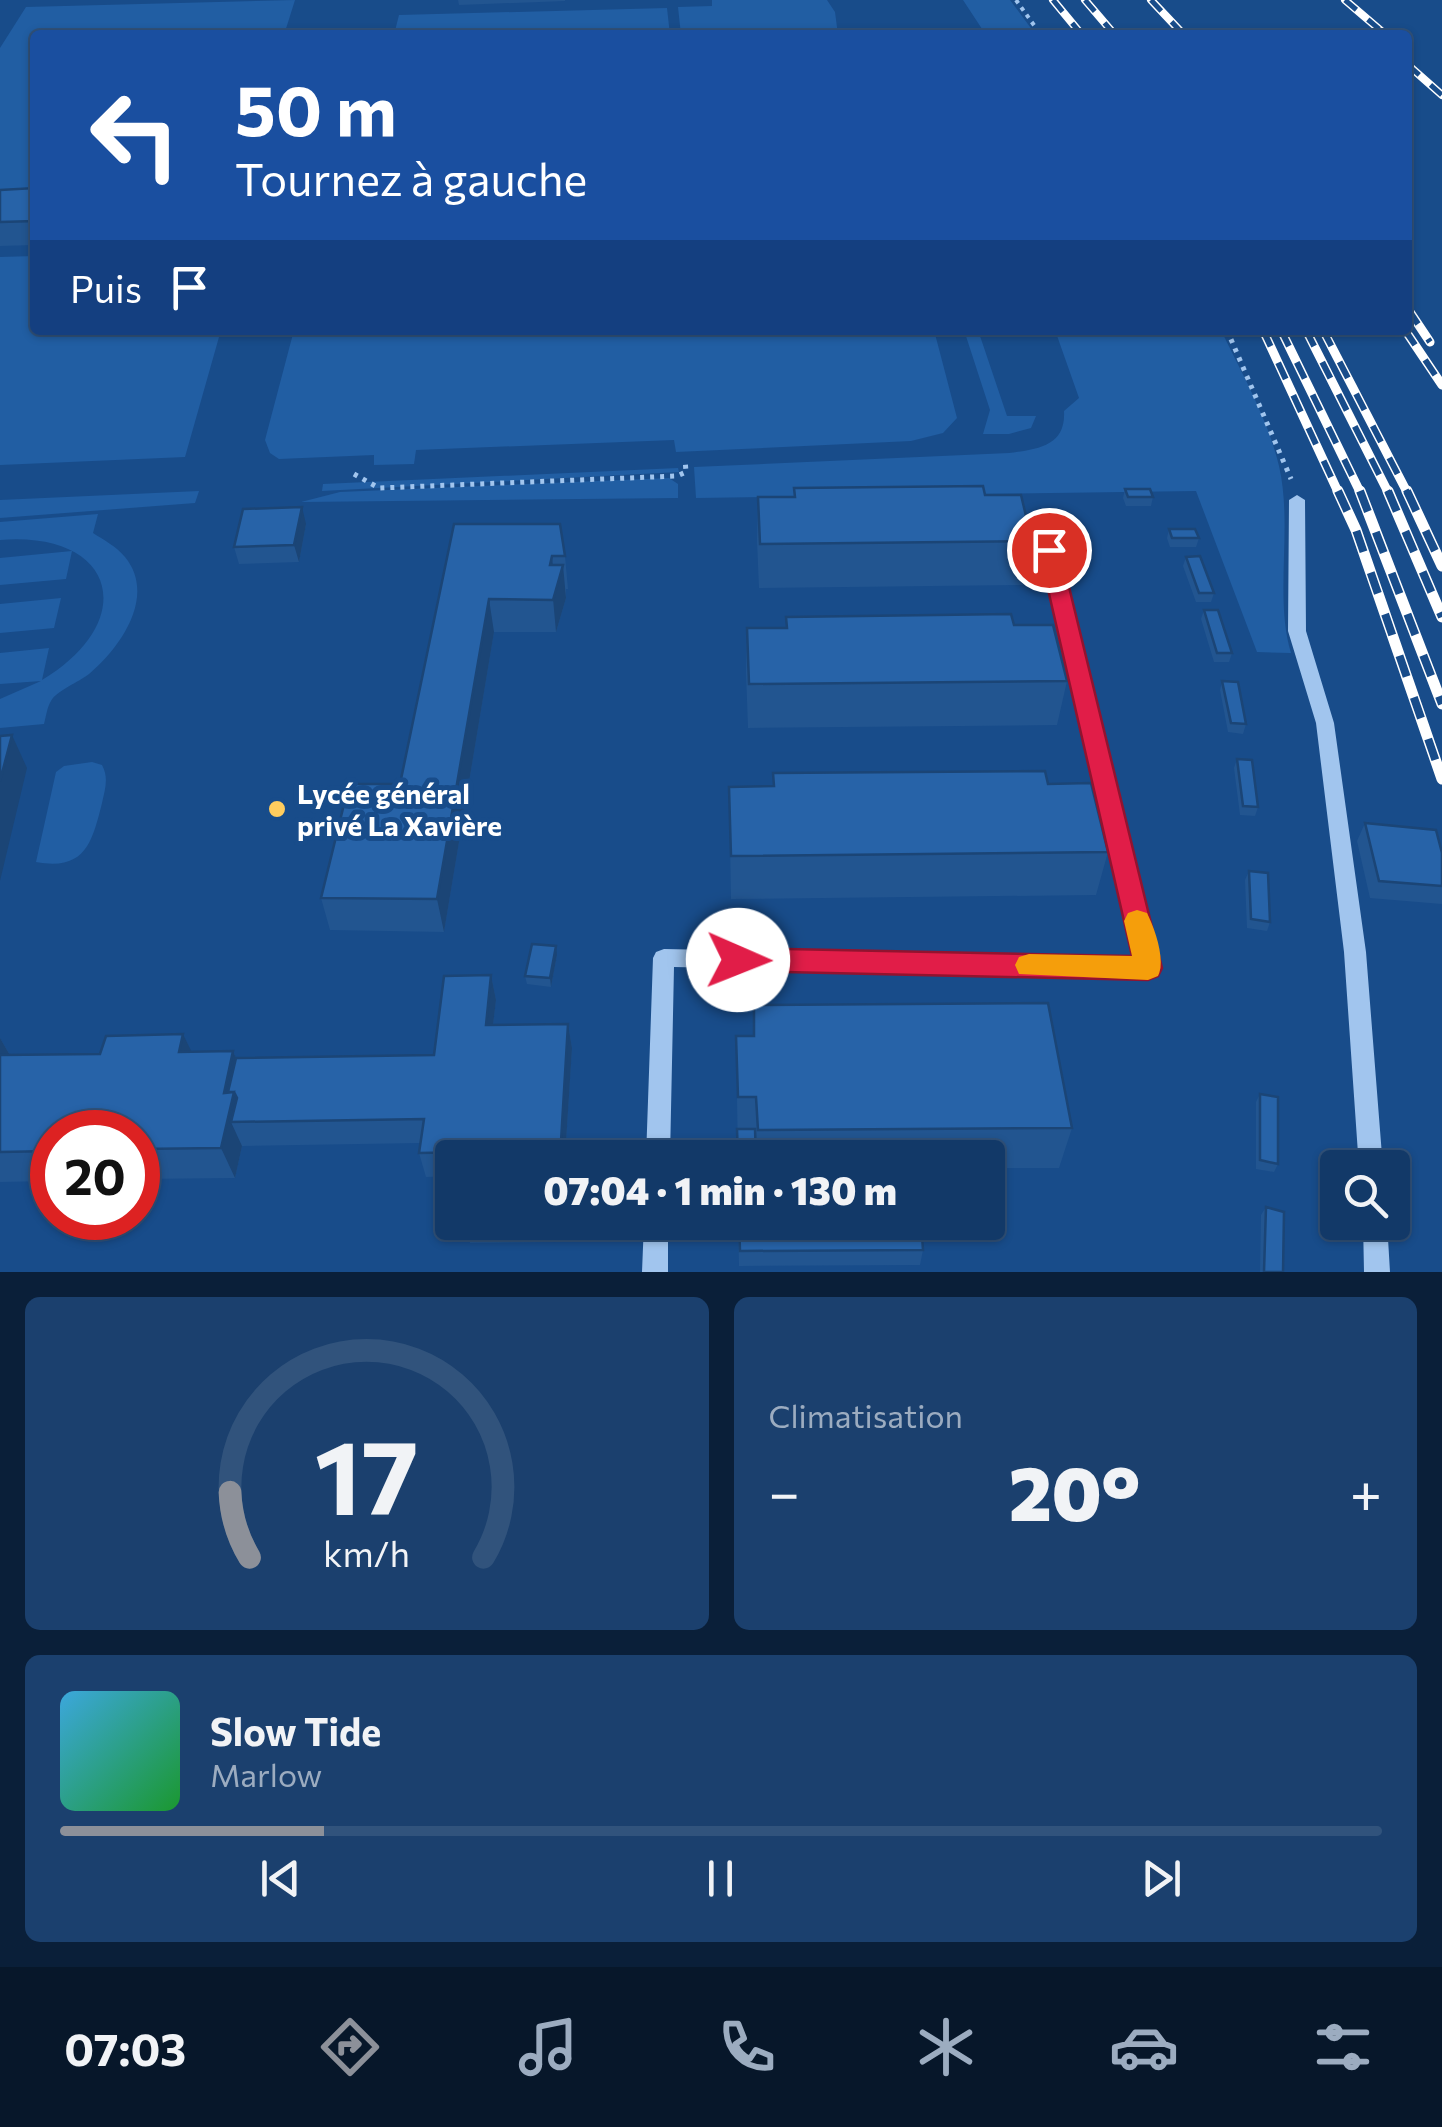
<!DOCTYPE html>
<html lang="fr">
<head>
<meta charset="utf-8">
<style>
  body { margin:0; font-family:Commissioner,sans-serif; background:#1b406e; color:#f1f3f6; height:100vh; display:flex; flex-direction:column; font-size:38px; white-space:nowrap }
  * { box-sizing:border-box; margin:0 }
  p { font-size:32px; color:#9cacc0 }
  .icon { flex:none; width:55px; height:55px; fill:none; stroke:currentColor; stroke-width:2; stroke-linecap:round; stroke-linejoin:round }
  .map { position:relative; height:1272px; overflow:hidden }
  .side { display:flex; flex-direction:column; gap:25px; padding:25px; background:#0a1f39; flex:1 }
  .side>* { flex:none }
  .top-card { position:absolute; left:30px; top:30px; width:1382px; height:305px; border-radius:10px; box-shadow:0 2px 8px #0004,0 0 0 2px #31537c; background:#1a4fa0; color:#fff; overflow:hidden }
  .tools { position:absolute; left:1320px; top:1150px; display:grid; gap:20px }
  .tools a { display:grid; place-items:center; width:90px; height:90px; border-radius:10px; background:#123968; box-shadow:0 2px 8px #0004,0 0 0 2px #31537c; font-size:50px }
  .speed { position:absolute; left:30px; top:1110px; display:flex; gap:20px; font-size:50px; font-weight:700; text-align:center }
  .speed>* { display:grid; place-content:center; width:130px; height:130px; border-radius:50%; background:#123968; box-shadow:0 2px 8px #0004,0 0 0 2px #31537c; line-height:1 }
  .speed .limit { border:15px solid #d22; background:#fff; color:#111 }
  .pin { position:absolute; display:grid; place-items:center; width:85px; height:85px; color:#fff; margin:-42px; border:5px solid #fff; border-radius:50%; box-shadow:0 2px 10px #0007 }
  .me { position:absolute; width:110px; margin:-55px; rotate:91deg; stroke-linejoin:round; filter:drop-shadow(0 0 8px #0008) }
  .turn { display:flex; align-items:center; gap:35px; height:210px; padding:0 40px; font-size:45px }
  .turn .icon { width:130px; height:130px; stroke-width:2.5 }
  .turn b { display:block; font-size:70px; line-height:85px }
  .then { display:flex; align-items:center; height:95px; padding:0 40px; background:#0003; gap:20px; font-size:38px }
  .big { font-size:75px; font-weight:800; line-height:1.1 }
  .side .tile { flex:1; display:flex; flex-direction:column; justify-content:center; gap:15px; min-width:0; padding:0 35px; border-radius:15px; background:#1b406e }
  .side .dial { align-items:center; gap:0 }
  .dial svg { height:260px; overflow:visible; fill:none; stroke:#31537c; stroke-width:7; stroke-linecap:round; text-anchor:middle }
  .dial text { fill:#f1f3f6; stroke:none }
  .song { display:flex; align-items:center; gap:30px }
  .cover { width:120px; height:120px; border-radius:15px; background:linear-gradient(135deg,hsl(200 70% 55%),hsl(130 70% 35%)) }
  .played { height:10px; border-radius:5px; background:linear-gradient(90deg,#8c9099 20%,#31537c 20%) }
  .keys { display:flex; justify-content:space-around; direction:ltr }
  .heat { display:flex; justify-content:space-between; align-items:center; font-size:55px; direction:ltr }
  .side .tiles { flex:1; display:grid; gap:25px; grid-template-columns:1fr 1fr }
  .tile:last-child { grid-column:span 2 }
  .trip { position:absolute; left:435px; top:1140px; width:570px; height:100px; border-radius:10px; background:#123968; box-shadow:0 2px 8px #0004,0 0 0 2px #31537c; font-weight:800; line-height:100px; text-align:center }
  .tab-bar { display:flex; height:160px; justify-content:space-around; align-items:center; background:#07172a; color:#9cacc0 }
  .tab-bar .icon { width:70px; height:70px }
  .tab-bar .active { color:#8c9099 }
  .tab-bar b { font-size:45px; color:#f1f3f6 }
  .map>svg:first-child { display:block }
</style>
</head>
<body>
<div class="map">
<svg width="1442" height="1272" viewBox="0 0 1442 1272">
  <rect width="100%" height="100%" fill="#184c8a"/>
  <path fill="#215ea3" d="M295,0l-11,35h-249v167l-35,1v-155l26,-41z
    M712,0h115l8,12 3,23h-157l-3,-28 34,-1z
    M963,0h47l26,35h-50z
    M667,8l3,27h-276l5,-20z
    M35,256v74h186l-36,127 -185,8v-208z
    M294,330h640l23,88 -14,15 -32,8 -235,11 -2,-12 -258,10 -2,14 -40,1v-10l-95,4 -9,-6 -5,-13z
    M964,330h14l29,86h29l-5,12 -22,6h-26l7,-24z
    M1055,330h166c21,44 47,89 58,136 14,60 -5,131 12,187l-34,-1 -61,-161 -500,7 -2,-31 315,-14c29,-4 57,-7 55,-42l15,-13z
    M678,468l1,4 -357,19 1,-7z
    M669,478l9,6v14l-377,4 39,-10z
    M199,491l-4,12 -195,15v-18z
    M98,514l-5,19c11,7 24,14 32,24 32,39 -5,91 -36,117 -10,8 -33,17 -38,27 -4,6 -5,16 -7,23l-44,4v-29l41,-18 -41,3v-31l49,-5 -7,32c98,-59 75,-149 -42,-140v-18z
    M72,551l-6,28 -66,6v-27z
    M61,598l-7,30 -54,5v-29z
    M92,762l10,3c7,13 3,24 0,38 -10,40 -17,68 -66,59l20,-90 8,-6z"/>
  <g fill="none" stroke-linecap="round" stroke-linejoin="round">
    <path stroke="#a1c5ee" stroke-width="4" stroke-dasharray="4 5" stroke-linecap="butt" d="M1016,0l25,35"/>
    <path stroke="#a1c5ee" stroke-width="5" stroke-dasharray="4 6" stroke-linecap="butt" d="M1227,330l64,149
      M354,474l25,14 298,-12 9,-4 -1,-13"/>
    <path fill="#a1c5ee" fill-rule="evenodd" d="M1297,495l8,5 1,131 28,92 32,229 17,216h-24l-15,-216 -28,-229 -28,-92 1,-131z
      M1049,545l8,5 102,418 -3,6 -8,3 -474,-10 -4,191h-24l7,-200 3,-6 8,-3 471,10 -94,-409z
      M644,1222h24v50h-26z
      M1363,1222h24l3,50h-26z"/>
    <g stroke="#fff" stroke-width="8">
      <path id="rail-far2" d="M1053,0l29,35
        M1085,0l30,35
        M1151,0l33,35
        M1345,0l41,35
        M1408,65l34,30"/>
    </g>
    <g stroke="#fff" stroke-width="9">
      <path id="rail-far1" d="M1408,309l22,33
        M1263,330l76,164
        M1281,330l80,164
        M1306,330l83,164
        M1323,330l85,164
        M1405,330l37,55"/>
    </g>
    <g stroke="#fff" stroke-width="11">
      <path id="rail" d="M1338,491l18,39 86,249
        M1360,491l82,213
        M1388,491l54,126
        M1407,491l35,75"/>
    </g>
    <use href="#rail-far2" stroke="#184c8a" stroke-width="5" stroke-dasharray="15" stroke-linecap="butt"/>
    <use href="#rail-far1" stroke="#184c8a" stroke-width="6" stroke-dasharray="18" stroke-linecap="butt"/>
    <use href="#rail" stroke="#184c8a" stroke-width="8" stroke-dasharray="22" stroke-linecap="butt"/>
  </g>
  <path fill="#225590" d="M458,0h107v1l-106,4z
    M35,188v57l-35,1v-56z
    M794,488l191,7 47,46 -8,44 -265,3 -2,-47 1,-44h36z
    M1125,489l28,8 -2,9h-25l-3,-8z
    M306,524l-7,38 -60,2 -5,-17z
    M454,524l111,32 3,33h-2v9l-10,34h-62l-50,300 -114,-2 -9,-32 79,-114z
    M1169,529l30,9 -3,9h-26l-3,-9z
    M1186,557l28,36 -3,9h-15l-13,-36z
    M1204,610l28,43 -3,9h-15l-13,-43z
    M786,617l228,8 53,56 -10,44 -309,3 -2,-56 1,-44h39z
    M1222,681l24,43 -3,10 -15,-2 -8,-42z
    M1237,759l21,48 -3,9 -15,-1 -6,-47z
    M773,773l275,11 60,68 -12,43 -365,4 -2,-112 44,-1z
    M1365,823l77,30v51l-72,-6 -13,-57z
    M1249,871l21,51 -3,9 -20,-3 -2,-48z
    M557,955l-6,32 -24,-3 -2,-8z
    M491,975l5,25 -3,25 75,-1 4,24 -7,110h-113v18l-26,1 -7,-24 2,-10 -179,3 -7,32 -97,1v-47h-86v49l-52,1v-144l10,17 90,-1 83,-20 8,18 42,-1 3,7 198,-3z
    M754,1005l318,123 -13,40h-71v-10h-250l-2,-119 17,-3z
    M1260,1094l18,70 -4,8 -18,-3v-67z
    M1266,1207l17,65h-23l1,-57z
    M465,1222h96l-1,20 -90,1z
    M738,1222l185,28 -3,15 -181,1z"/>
  <path fill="#1b4576" d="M302,507l4,17 -7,38 -5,-17z
    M552,556l3,33 8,-24 3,33 -10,34 -6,-67z
    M489,599l5,33 -50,300 -7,-33z
    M12,735l15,33 -27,113v-100z
    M556,946l1,9 -6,32 -1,-9z
    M491,975l5,25 -6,50 -4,-25z
    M568,1024l4,24 -7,110h-5z
    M183,1034l15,31 -19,-13z
    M0,1038l18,31 -18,-3z
    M233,1051l13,31 -15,40 11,24 -7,32 -14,-30 3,-55z
    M557,1222h4l-1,20z"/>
  <path fill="#2763a8" stroke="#1b4576" stroke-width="2.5" d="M35,188v33l-35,1v-32z
    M983,486l2,9h36l11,46 -272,3 -2,-47h37l-1,-9z
    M1125,489h25l3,8h-25z
    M302,507l-8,38 -60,2 9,-38z
    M454,524h106l5,32h-13l-2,9h13l-10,35 -64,-1 -52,300 -116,-1 28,-114h51z
    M1169,529h26l4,9h-27z
    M1200,556l14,37h-15l-13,-36z
    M1204,610h14l14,43h-15z
    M1011,614l3,11h39l14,56 -318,3 -2,-56h40l-1,-11z
    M1222,681l16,1 8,42 -15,-1z
    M12,735l-12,46v-45z
    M1237,759l15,1 6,47 -15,-1z
    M1045,771l3,13 43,-1 17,69 -377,4 -2,-69 45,-1 -1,-13z
    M1365,823l71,7 6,23v33l-63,-5z
    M1249,871l19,2 2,49 -19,-3z
    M532,944l24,2 -6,32 -25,-2z
    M491,975l-5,50 82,-1 -8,134h-89l1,-6 -53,1 5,-34 -193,3 6,-24 -3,-6h-6l8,-34 198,-3 10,-79z
    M1048,1003l24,125 -314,2 -2,-33h-18l-2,-61h18v-31z
    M183,1034l-4,18 54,-1 -9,42 10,-1 -13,56 -83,1v-17h-86v19l-52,1v-97l100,-1 6,-18z
    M1260,1094l18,3v67l-18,-4z
    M737,1129h18l1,29h-18z
    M1266,1207l18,5 -1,60h-19z
    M739,1222h182l2,28 -183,1z"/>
  <path fill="#e11d48" stroke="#92132f" stroke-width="2.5" d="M1049,543l11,7 102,418 -4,8 -10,4 -410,-9 -10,-3 -4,-8 4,-9 10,-3 394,8 -93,-406z"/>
  <path fill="#f59e0b" d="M1137,910l10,3c8,16 19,47 11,63l-10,4 -129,-6 -4,-9 4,-8 10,-3 103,2 -8,-35 4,-8z"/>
  <circle fill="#ffcd5e" stroke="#184c8a" stroke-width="4" cx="277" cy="809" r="10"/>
  <g text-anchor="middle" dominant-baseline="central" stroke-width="10" stroke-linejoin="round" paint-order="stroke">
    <g font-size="28" font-weight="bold" fill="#fff" stroke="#184c8a" text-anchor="start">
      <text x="297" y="793">Lycée général<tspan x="297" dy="32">privé La Xavière</tspan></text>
    </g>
  </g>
</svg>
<div class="tools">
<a><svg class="icon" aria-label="search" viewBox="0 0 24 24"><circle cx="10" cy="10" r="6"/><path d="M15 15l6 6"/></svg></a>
</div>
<div class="speed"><div class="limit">20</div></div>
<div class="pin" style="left:1049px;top:550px;background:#d93025"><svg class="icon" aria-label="arrive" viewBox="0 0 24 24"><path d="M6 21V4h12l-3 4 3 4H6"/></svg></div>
<svg class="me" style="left:738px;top:960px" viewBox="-20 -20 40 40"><circle r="19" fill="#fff"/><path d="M0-13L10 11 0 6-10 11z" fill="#e11d48"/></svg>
<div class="trip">07:04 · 1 min · 130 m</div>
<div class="top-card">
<div class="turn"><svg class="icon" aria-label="left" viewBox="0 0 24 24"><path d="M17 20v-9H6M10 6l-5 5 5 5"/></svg><div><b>50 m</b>Tournez à gauche</div></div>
<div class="then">Puis<svg class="icon" aria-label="arrive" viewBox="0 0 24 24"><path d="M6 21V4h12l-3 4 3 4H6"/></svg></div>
</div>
</div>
<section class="side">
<div class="tiles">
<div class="tile dial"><svg viewBox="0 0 100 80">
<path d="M14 69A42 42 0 1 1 86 69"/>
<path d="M14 69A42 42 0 0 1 8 49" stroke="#8c9099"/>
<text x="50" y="56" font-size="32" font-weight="700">17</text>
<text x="50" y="72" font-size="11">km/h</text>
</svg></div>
<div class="tile"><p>Climatisation</p>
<div class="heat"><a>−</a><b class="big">20°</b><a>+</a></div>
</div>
<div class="tile">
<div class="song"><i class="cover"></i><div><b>Slow Tide</b><p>Marlow</p></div></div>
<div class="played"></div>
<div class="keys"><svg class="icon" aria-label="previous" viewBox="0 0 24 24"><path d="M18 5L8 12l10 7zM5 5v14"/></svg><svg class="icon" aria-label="pause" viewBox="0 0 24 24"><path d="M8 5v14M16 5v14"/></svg><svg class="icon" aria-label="next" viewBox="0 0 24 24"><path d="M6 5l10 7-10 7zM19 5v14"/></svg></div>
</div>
</div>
</section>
<nav class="tab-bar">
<b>07:03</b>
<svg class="icon active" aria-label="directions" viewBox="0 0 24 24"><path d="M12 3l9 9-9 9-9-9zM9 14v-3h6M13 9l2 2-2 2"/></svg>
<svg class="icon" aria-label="music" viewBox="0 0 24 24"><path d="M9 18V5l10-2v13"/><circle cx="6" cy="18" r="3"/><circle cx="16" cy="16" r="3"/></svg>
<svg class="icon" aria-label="phone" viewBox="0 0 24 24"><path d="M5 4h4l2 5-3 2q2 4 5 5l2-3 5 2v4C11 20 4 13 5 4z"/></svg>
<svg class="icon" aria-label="climate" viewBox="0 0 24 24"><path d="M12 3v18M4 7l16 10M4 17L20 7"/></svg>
<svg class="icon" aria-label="car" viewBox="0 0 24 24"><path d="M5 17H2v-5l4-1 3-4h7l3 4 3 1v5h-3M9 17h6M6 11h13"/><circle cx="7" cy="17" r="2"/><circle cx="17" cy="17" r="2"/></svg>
<svg class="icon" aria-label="filters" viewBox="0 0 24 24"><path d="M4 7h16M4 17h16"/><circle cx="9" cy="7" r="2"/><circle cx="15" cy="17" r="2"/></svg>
</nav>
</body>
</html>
